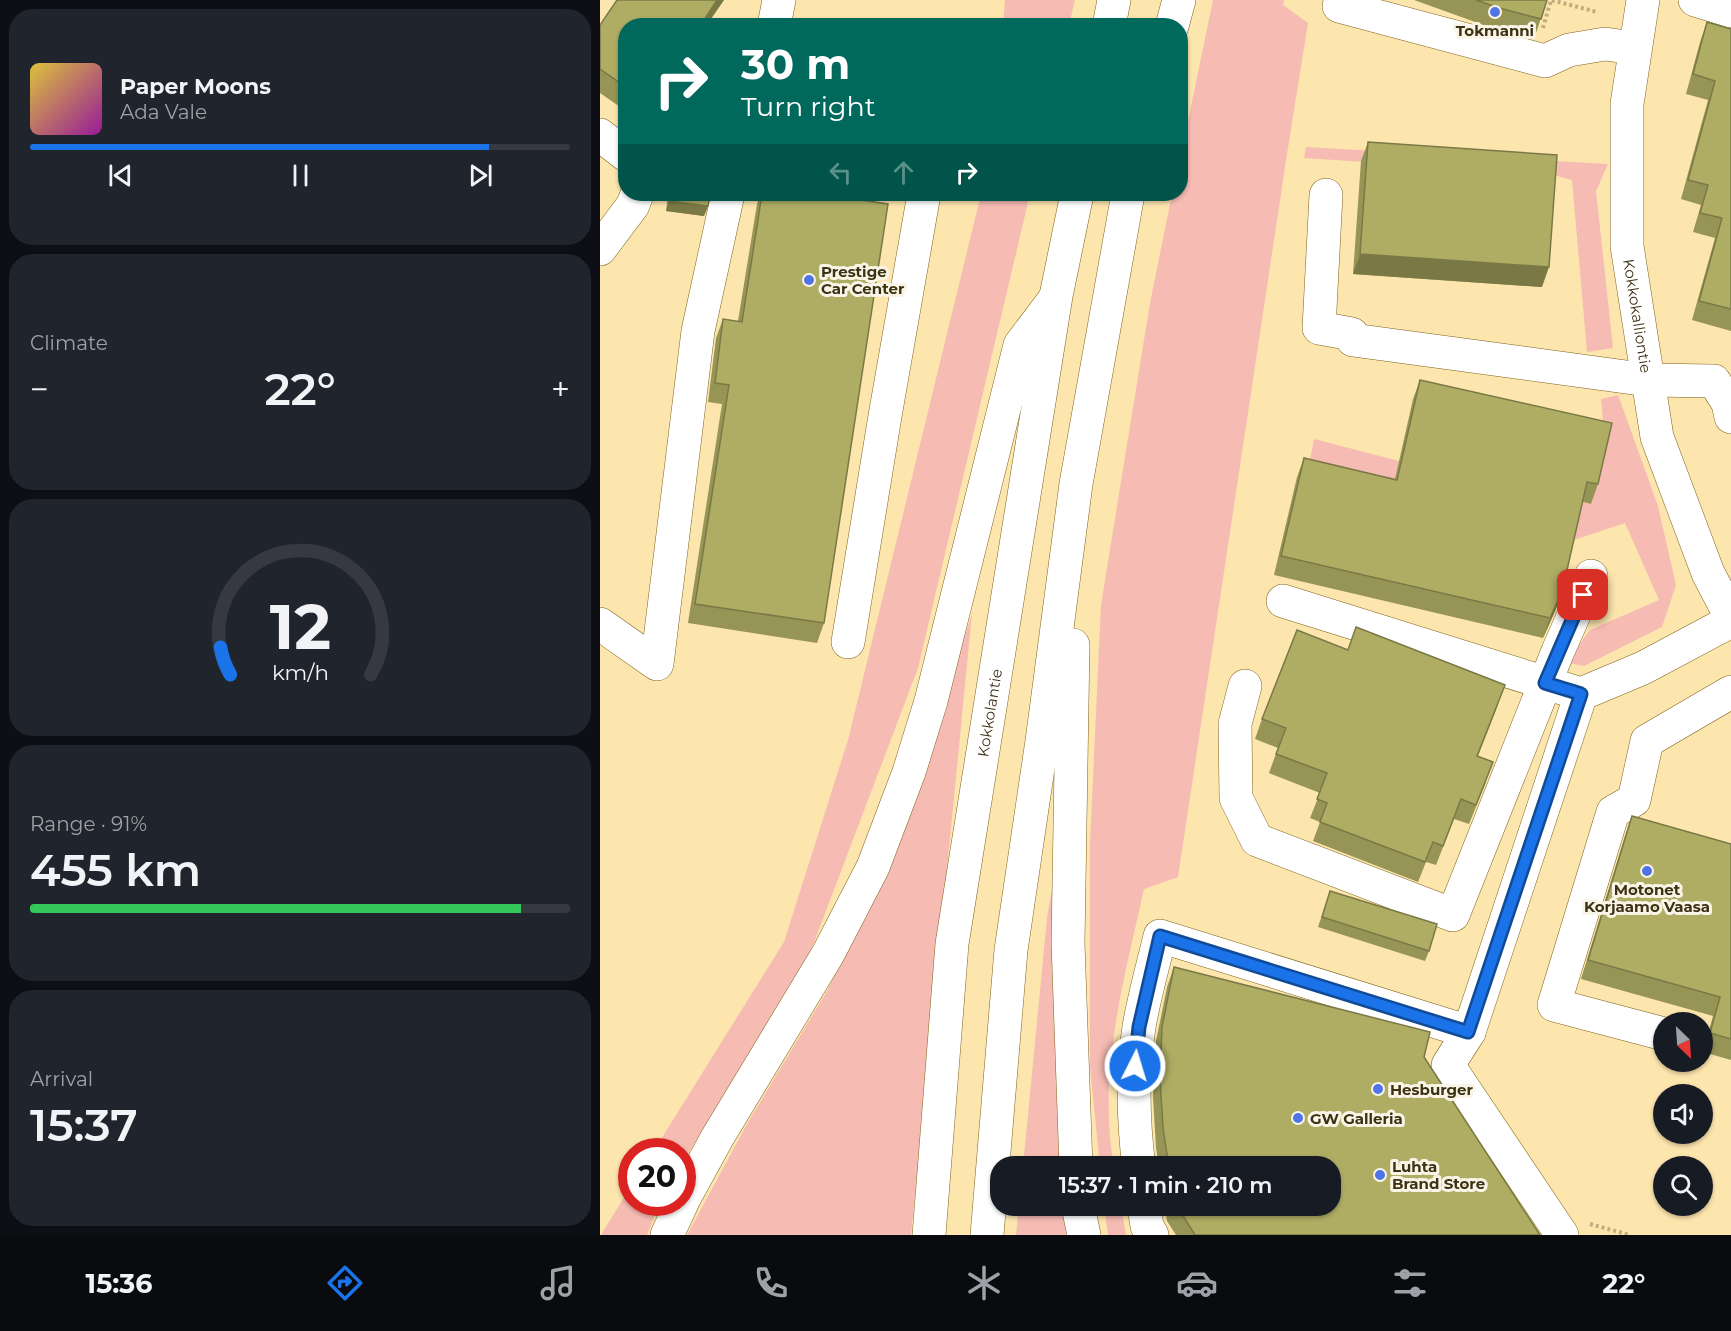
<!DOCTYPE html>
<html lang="en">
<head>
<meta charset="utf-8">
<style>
  body { margin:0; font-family:Montserrat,sans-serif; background:#20242c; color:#f1f3f6; height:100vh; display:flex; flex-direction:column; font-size:22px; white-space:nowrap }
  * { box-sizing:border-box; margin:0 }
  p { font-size:20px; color:#9ea1a6 }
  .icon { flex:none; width:33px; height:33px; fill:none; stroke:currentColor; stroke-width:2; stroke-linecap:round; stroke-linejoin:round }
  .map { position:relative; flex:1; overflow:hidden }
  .details { display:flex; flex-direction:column; gap:9px; padding:9px; background:#0d0f14; width:600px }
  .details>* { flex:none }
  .top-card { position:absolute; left:18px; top:18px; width:570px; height:183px; border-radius:24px; box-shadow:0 2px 4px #0004; background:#00695c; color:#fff; overflow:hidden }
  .needle { width:39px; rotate:155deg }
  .buttons { position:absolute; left:1053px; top:1012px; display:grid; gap:12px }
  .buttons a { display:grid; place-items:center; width:60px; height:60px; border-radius:50%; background:#171b24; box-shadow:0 2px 4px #0004; font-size:30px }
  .speed { position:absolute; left:18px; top:1138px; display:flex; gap:12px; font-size:30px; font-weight:700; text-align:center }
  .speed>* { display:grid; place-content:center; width:78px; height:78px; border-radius:50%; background:#171b24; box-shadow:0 2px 4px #0004; line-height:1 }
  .speed .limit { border:9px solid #d22; background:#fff; color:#111 }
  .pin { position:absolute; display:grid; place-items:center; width:51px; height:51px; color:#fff; margin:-26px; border-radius:12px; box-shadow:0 3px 9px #0006 }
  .me { position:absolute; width:66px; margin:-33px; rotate:5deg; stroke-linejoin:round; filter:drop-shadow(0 0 4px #0008) }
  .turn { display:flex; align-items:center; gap:21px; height:126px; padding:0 24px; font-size:27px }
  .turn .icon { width:78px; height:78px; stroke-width:2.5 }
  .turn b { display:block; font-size:42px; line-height:51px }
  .lanes { display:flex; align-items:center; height:57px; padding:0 24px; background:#0003; justify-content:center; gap:30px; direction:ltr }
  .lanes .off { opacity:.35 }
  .big { font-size:45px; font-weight:600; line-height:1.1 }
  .details .tile { flex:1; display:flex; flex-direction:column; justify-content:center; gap:9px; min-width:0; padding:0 21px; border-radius:24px; background:#20242c }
  .details .dial { align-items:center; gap:0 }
  .dial svg { height:156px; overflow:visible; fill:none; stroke:#363941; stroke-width:7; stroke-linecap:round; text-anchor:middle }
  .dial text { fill:#f1f3f6; stroke:none }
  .song { display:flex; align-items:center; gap:18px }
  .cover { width:72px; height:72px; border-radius:9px; background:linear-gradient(135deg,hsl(50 70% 55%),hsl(300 70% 35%)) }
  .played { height:6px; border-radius:3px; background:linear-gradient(90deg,#1a73e8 85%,#363941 85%) }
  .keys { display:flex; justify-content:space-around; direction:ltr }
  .heat { display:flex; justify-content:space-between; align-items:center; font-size:33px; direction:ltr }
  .charge { height:9px; border-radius:4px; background:linear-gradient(90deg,#34c759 91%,#363941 0) }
  .trip { position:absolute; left:390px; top:1156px; width:351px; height:60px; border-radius:24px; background:#171b24; box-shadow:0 2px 4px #0004; font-weight:600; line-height:60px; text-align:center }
  .dock { display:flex; height:96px; justify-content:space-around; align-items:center; background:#090b0e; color:#9ea1a6 }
  .dock .icon { width:42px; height:42px }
  .dock .current { color:#1a73e8 }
  .dock b { font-size:27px; color:#f1f3f6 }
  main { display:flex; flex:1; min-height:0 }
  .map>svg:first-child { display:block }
</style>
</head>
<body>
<main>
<section class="details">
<div class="tile">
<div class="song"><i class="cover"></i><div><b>Paper Moons</b><p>Ada Vale</p></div></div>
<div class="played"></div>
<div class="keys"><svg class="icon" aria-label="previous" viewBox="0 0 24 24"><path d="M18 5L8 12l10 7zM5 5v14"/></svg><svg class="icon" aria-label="pause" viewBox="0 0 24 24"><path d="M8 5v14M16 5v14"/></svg><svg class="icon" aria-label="next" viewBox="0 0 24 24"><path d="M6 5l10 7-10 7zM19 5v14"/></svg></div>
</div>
<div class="tile"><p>Climate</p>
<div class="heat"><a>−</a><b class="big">22°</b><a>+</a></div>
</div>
<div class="tile dial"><svg viewBox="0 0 100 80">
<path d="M14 69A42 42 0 1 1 86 69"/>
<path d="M14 69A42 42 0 0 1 9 55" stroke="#1a73e8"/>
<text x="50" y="56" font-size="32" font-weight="700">12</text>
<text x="50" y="72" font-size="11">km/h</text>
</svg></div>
<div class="tile"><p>Range · 91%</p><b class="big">455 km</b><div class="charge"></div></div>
<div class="tile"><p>Arrival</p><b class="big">15:37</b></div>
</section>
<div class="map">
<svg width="1131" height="1235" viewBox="0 0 1131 1235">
  <rect width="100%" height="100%" fill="#fde5ae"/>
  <path fill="#f6bbb3" d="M405,0h70l-6,25h-66z
    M613,0h71l-1,5 25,18 -21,131 -109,723 -34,12c-20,91 -47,185 -30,278h-14l-10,-101v-223l11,-238 49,-302 22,-109h8l1,-39z
    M706,147l302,17 -12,27 17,157 -26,4 -15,-172 -22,-6 -246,-16z
    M381,194h49l-112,474 -114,301 -121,192 -1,-9h-29l131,-210 64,-202z
    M1018,395l40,111 18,79 -14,42 -78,39 -15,-3 3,-9 18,-24 69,-30 -34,-77 -54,18 -265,-61 8,-41 85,22 192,43 14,-62 -4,-43z
    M372,614l-61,621h-224l60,-111 80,-133 64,-130z
    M458,854v275l3,38h-38l24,-249z
    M31,1186l1,17h28l-13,32h-46z
    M419,1206h45l2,29h-50z
    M504,1206h17l5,29h-18z"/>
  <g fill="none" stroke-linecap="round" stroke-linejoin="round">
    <g stroke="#7f631b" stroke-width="34">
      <g id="minor">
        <path id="s1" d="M1043,0l-16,104v142l30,191 51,136 23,44"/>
        <path d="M1095,0l36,11"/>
        <path d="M739,6l206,55 24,-11 36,-6 29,4"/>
        <path d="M174,26l5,-26"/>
        <path d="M0,135l26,20"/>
        <path d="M726,195l-7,133 33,6 1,6 295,40 66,1 14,22 3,14"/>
        <path d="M0,249l33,-44 4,-11"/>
        <path d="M683,601l298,93 62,-26 88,-47"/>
        <path d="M0,624l57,40 41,-333 30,-137"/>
        <path d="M248,642l37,-226 39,-222"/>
        <path d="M645,686l-10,38 1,74 21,42 196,75 105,-264 33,-75"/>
        <path d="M1064,1034l-110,-29 59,-193 21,-12 13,-59 84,-49"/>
        <path d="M539,1167c-6,-46 -7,-94 0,-140 5,-30 14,-61 21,-91l309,96"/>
        <path d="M544,1206l3,20 5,9"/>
        <path d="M962,1235l-114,-170 21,-33 112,-338"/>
      </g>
    </g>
    <g stroke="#7f631b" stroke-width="34">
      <g id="highway">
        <path d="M509,26l5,-26"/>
        <path d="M572,26l7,-26"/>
        <path d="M473,645l-5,298 8,224"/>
        <path d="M82,1202l35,-64 111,-184 45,-87 36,-95 22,-71 89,-356 34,-45"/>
        <path d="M478,1206l6,29"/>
        <path d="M67,1235l15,-32"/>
        <path id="s2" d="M329,1235l23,-291 104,-648 21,-102"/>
        <path d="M387,1235l24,-285 31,-209 34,-257 52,-290"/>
      </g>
    </g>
    <path stroke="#c1ad7e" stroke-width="4" stroke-dasharray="3 3" stroke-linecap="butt" d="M943,28l8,-28 46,12
      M990,1224l40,11"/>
    <use href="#minor" stroke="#fff" stroke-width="33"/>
    <use href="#highway" stroke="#fff" stroke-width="33"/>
  </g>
  <path fill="#969556" d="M124,0l-18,26h-80v85l-26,-18v-68z
    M814,0h133l-13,39 -42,-11z
    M1107,22l24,7v302l-39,-11 23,-82 -22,-6 8,-27 -20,-6 27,-99 -22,-6 14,-52z
    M768,142l174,145 -189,-13 8,-113z
    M68,194h42l-2,12 -4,10 -38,-5z
    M161,194h60l3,429 -7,20 -129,-20 34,-219 -14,-2 8,-64 7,-19 15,2 19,-117z
    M820,380l178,104 -7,20 -8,-2 -21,90 -7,19 -12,27 -269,-63 23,-98 7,-19 91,21 18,-80z
    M748,650l150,55 -20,51 8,26 -17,42 -15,-5 -18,46 -10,-3 -8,20 -105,-41 7,-19 -10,-4 10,-25 -51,-20 9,-25 -23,-9 7,-20z
    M1032,816l99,28v216l-28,-8 10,-36 -132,-37 44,-143z
    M730,891l99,60 -4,10 -107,-34z
    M574,967l250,90 116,178h-364l-9,-14 -2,-15h165v-39h-171l-3,-19 -3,-51 2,-51 12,-59z"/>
  <path fill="#7a7946" d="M117,0h7l-18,26h-6z
    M69,201l39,5 -4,10 -38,-5z
    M760,254l189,13 -7,20 -189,-13z
    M962,592l-7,19 -12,27 7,-20z"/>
  <path fill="#afad64" stroke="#7a7946" stroke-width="1.5" d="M17,0h100l-17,26h-74v61l-26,-18v-44z
    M876,0h71l-6,19 -42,-11z
    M1107,22l24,7v280l-32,-8 23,-83 -22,-5 8,-28 -20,-5 27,-99 -22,-7z
    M768,142l189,13 -8,112 -189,-13z
    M70,194h40l-2,12 -39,-5z
    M162,194h59l67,10 -64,419 -129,-19 34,-219 -14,-2 8,-64 19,3z
    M820,380l192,43 -14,61 -11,-2 -25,110 -12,26 -269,-62 23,-98 93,22z
    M756,627l149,58 -28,71 16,6 -17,43 -15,-6 -18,47 -10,-4 -8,20 -105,-40 7,-19 -10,-4 10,-26 -51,-19 10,-26 -24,-9 35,-89 51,20z
    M1032,816l99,28v195l-21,-6 10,-36 -132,-37z
    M730,891l107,33 -8,27 -107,-34z
    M574,967l256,65 -6,25 116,178h-345l-18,-29h153v-39h-161l-6,-39 -3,-50 2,-51z"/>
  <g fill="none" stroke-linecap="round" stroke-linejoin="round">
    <g stroke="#114b97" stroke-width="15">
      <path id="route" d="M535,1066l4,-39 21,-91 308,96 113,-338 -36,-11 38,-88"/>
    </g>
    <use href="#route" stroke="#1a73e8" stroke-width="10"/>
  </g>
  <g fill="#4e74e8" stroke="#faf4e7" stroke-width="2">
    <circle cx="895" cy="12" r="6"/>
    <circle cx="209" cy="280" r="6"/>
    <circle cx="1047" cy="871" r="6"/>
    <circle cx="778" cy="1089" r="6"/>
    <circle cx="698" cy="1118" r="6"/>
    <circle cx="780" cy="1175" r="6"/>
  </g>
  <g text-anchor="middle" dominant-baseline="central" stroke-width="6" stroke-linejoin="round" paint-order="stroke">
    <g font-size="15" font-weight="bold" fill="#3d3114" stroke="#faf4e7" text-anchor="start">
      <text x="895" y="30" text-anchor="middle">Tokmanni</text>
      <text x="221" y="271">Prestige<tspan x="221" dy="17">Car Center</tspan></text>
      <text x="1047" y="889" text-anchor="middle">Motonet<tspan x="1047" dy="17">Korjaamo Vaasa</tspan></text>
      <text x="790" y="1089">Hesburger</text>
      <text x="710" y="1118">GW Galleria</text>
      <text x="792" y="1166">Luhta<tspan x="792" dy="17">Brand Store</tspan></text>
    </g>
    <g font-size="15" fill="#3d3114" stroke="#faf4e7">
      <text stroke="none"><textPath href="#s1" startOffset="318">Kokkokalliontie</textPath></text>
      <text stroke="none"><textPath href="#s2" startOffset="526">Kokkolantie</textPath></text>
    </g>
  </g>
</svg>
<div class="buttons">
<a><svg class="needle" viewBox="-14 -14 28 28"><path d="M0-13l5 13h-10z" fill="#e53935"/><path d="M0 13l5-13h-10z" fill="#9ea1a6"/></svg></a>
<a><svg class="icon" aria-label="sound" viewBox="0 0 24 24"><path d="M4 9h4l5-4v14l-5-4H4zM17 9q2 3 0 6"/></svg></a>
<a><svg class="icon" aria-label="search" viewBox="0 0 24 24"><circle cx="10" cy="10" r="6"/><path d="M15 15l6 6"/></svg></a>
</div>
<div class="speed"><div class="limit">20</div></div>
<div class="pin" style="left:983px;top:595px;background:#d93025"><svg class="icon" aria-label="arrive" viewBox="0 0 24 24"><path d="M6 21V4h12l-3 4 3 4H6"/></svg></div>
<svg class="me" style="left:535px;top:1066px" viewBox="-20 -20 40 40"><circle r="17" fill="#1a73e8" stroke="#fff" stroke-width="3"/><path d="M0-11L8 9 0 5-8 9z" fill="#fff"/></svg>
<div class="trip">15:37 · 1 min · 210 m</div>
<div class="top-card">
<div class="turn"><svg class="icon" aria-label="right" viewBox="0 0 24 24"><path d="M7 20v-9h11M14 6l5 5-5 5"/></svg><div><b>30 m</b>Turn right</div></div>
<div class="lanes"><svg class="icon off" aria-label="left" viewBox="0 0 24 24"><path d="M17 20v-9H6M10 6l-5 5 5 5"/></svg><svg class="icon off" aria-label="ahead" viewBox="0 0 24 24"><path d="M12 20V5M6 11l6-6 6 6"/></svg><svg class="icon" aria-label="right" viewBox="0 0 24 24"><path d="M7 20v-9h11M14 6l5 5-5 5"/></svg></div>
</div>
</div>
</main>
<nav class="dock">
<b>15:36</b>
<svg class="icon current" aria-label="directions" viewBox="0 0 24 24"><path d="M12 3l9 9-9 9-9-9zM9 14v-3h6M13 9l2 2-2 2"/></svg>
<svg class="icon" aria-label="music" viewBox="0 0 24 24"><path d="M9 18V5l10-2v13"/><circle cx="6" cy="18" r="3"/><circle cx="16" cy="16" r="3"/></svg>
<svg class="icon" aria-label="phone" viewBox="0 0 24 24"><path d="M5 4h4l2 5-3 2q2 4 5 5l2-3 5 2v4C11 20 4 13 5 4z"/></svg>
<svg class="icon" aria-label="climate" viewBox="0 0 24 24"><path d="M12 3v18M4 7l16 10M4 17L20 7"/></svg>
<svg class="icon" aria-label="car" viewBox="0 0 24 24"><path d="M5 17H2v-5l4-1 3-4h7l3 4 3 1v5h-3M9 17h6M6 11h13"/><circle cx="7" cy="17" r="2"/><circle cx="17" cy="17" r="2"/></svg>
<svg class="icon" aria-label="filters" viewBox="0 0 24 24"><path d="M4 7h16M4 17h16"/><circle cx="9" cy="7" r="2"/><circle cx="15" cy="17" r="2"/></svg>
<b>22°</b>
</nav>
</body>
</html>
